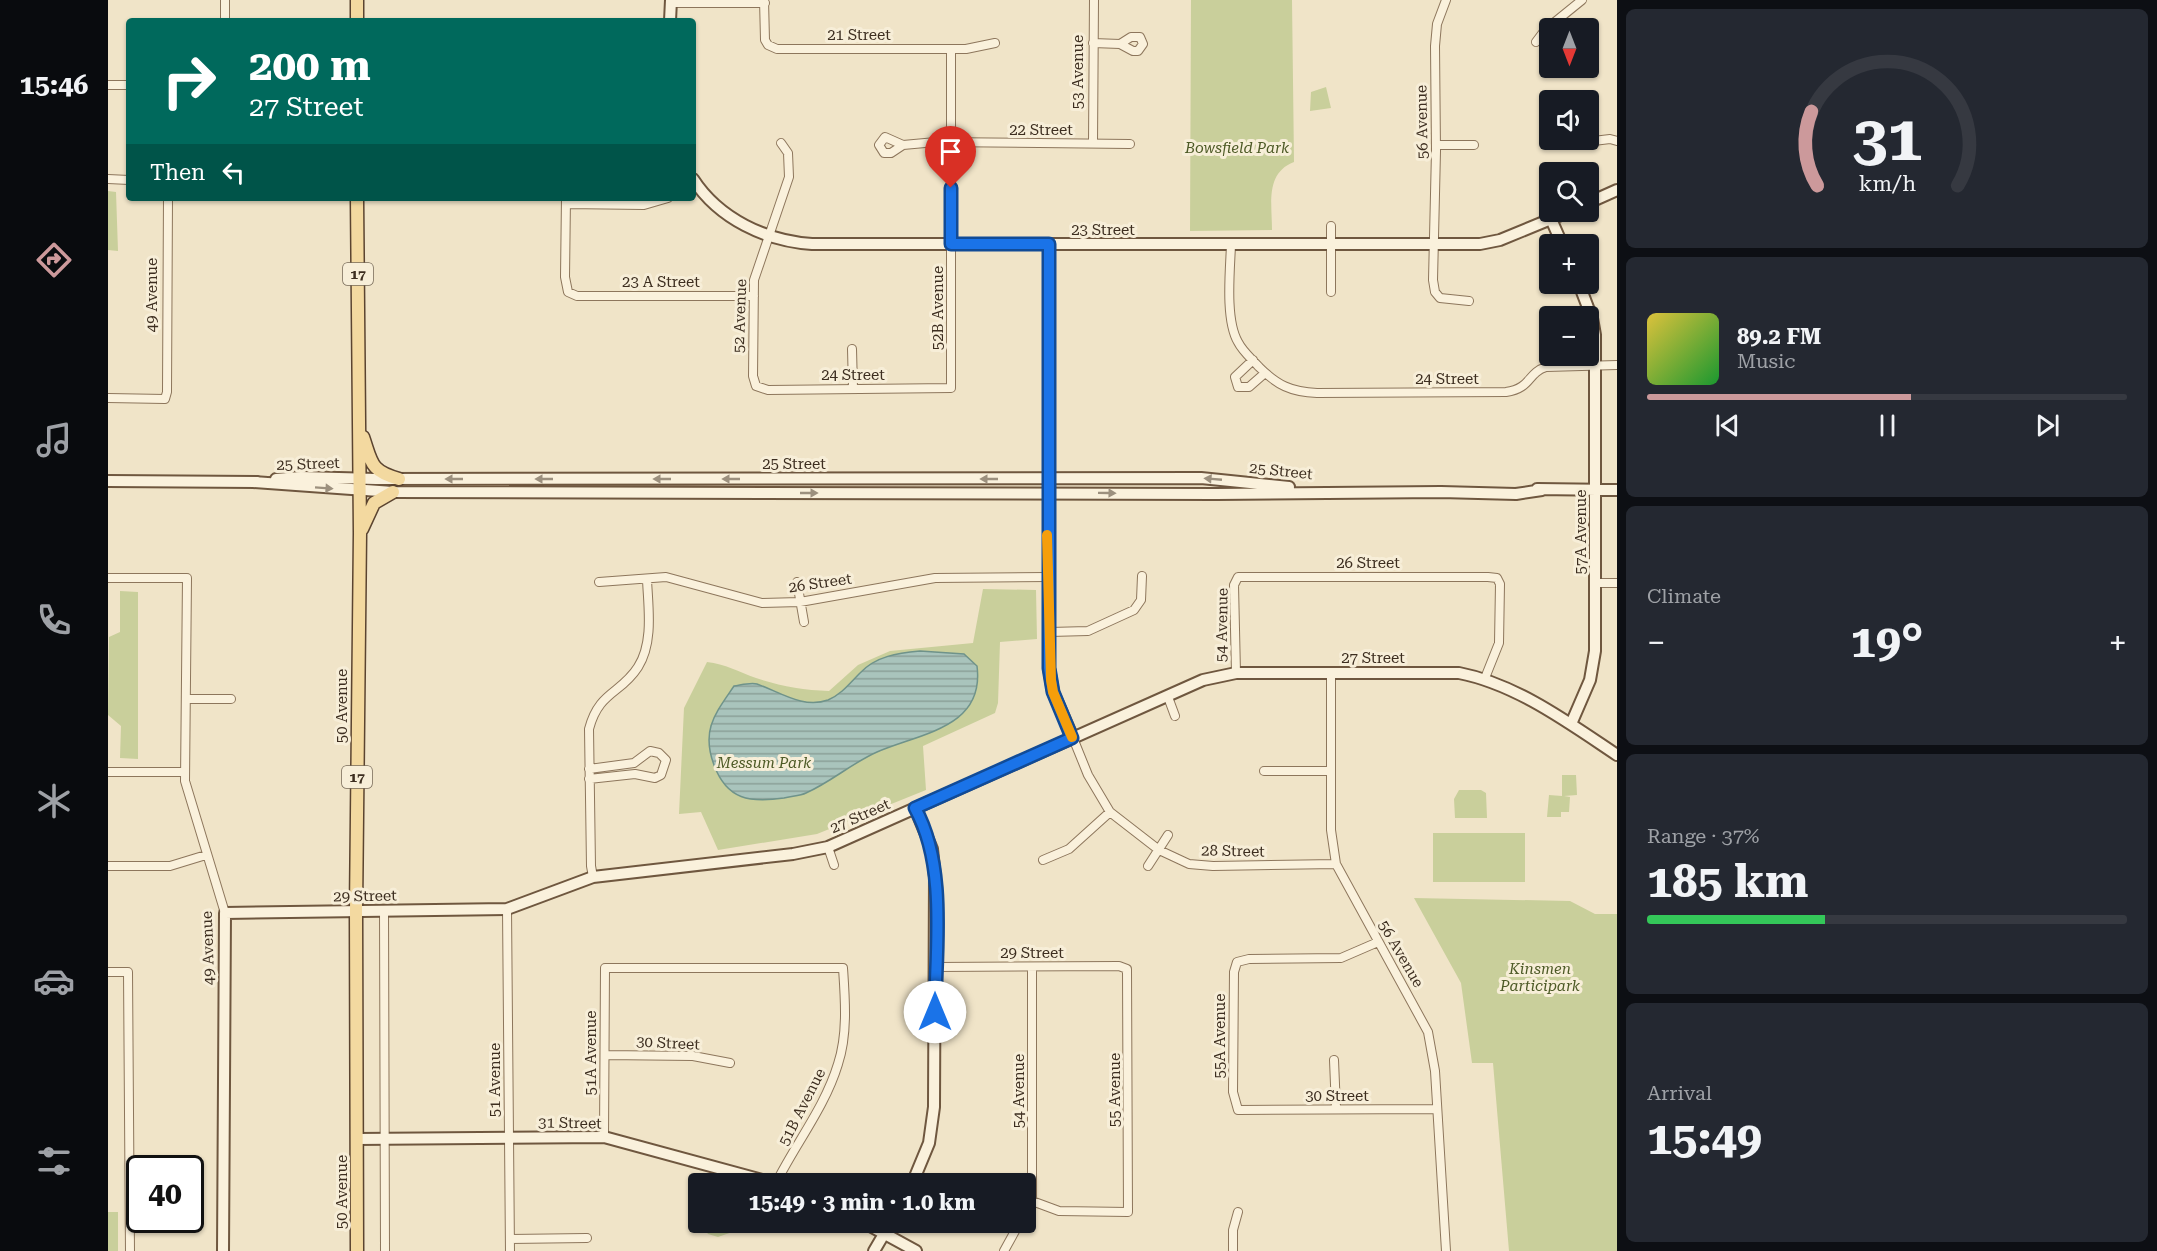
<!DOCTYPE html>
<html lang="en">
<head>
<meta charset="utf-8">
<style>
  body { margin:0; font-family:"Roboto Serif",serif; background:#242831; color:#f1f3f6; height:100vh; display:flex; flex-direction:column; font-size:22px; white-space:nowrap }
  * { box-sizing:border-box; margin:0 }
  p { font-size:20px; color:#9ea1a6 }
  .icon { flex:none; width:33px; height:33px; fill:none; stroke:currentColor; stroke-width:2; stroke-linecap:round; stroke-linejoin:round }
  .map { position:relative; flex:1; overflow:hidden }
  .drawer { display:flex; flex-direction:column; gap:9px; padding:9px; background:#0d0f14; width:540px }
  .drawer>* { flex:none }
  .banner { position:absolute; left:18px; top:18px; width:570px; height:183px; border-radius:6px; box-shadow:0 2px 4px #0004; background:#00695c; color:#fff; overflow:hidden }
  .needle { width:39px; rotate:180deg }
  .controls { position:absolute; left:1431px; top:18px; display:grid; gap:12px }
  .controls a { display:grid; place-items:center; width:60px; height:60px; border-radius:6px; background:#171b24; box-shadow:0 2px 4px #0004; font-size:30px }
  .speed { position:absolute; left:18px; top:1155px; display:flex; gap:12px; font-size:30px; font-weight:700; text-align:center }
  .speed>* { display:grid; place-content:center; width:78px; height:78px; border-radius:50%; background:#171b24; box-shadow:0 2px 4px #0004; line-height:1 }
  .speed .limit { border:3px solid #111; border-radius:9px; background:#fff; color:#111 }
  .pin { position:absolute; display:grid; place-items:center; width:51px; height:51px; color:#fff; margin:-62px -26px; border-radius:50% 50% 50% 0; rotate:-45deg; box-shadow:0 0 6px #0007 }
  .pin .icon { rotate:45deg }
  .me { position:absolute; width:66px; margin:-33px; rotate:0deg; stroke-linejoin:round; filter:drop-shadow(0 0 4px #0008) }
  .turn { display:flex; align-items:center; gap:21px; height:126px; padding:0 24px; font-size:27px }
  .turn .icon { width:78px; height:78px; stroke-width:2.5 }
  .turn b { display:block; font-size:42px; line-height:51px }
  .then { display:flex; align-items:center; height:57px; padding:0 24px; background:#0003; gap:12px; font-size:22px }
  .big { font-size:45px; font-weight:700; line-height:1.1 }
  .drawer .widget { flex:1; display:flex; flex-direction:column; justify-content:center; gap:9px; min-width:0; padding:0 21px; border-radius:9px; background:#242831 }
  .drawer .dial { align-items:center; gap:0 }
  .dial svg { height:156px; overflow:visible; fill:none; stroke:#363941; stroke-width:7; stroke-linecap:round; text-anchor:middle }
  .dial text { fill:#f1f3f6; stroke:none }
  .song { display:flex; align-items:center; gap:18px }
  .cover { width:72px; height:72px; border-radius:9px; background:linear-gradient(135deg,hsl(50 70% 55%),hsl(130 70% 35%)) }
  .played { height:6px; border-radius:3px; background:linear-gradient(90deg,#cc999b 55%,#363941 55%) }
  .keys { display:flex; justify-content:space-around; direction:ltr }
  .heat { display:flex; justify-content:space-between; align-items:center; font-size:33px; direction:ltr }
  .charge { height:9px; border-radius:4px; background:linear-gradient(90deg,#34c759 37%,#363941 0) }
  .trip { position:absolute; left:580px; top:1173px; width:348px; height:60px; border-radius:6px; background:#171b24; box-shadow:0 2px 4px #0004; font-weight:700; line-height:60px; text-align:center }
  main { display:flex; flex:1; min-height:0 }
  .menu { display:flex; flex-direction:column; width:108px; justify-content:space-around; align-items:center; background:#090b0e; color:#9ea1a6 }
  .menu .icon { width:42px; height:42px }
  .menu .current { color:#cc999b }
  .menu b { font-size:27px; color:#f1f3f6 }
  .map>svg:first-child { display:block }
</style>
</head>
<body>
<main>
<nav class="menu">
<b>15:46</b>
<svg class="icon current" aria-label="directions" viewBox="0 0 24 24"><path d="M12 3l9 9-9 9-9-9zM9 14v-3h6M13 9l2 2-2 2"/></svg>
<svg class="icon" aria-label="music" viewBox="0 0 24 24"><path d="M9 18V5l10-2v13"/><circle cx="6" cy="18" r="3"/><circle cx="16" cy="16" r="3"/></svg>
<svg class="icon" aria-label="phone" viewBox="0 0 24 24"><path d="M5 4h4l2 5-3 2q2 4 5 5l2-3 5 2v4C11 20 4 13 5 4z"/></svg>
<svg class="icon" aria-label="climate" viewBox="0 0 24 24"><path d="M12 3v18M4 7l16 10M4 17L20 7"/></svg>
<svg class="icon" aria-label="car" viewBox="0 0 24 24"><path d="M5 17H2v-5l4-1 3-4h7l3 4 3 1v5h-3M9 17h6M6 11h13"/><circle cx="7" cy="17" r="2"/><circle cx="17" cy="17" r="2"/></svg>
<svg class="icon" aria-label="filters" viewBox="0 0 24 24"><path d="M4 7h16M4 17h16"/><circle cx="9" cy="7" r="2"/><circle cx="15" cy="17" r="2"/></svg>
</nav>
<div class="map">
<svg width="1509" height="1251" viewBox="0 0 1509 1251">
  <defs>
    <pattern id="water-rules" width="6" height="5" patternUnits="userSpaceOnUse" patternTransform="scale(1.5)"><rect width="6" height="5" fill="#a9c4bc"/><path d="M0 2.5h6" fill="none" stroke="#8ba098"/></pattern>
  </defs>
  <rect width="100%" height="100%" fill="#f0e4c8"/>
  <path fill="#c9cf9b" d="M1083,0h101l2,162c-29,11 -22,42 -22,68l-82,1z
    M1218,87l5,21 -21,3 1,-19z
    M0,191l8,1 2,59 -10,-1z
    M875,589l53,1 1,49 -37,3 -2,61 -3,10 -72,33 3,44 -109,44 -99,16 -17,-38 -22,2 5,-106 23,-46c18,2 32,10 49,16 24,8 47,12 73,13l29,-26 32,-14 83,-8z
    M12,591l18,1v167l-18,-1 1,-32 -13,-11 1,-78 11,-5z
    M1454,775h14l1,20 -13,1 6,1 -1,15h-8v5h-14l2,-22 13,1z
    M1351,790h22l5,3 1,25h-32l-1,-19z
    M1325,833h92v49h-92z
    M1306,898l156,3 25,13h22v337h-108l-16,-188h-21l-11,-80z
    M0,1212h10v39h-10z
    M592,1223v-1l41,1 -3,7 -20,7 -10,-3z"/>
  <path fill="url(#water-rules)" stroke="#6f938a" stroke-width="1.5" d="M812,651l44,3 13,12c8,62 -56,67 -100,86 -25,11 -46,30 -71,41 -6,3 -15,3 -22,5 -34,5 -57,2 -70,-33 -13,-35 1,-51 20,-79 7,-1 17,-4 23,-2 23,8 46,25 71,16 14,-6 22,-17 32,-27 16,-17 38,-20 60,-22z"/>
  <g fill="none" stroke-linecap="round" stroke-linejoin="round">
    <g stroke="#8d765c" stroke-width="10">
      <path id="street" d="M117,0v21
        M656,0l1,40 3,5 9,4h189l29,-6
        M1338,0l-9,24 -2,22 1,105 -3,129 2,12 5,6 29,3
        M563,3h94
        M1023,37h9l3,7 -5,7h-5l-13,-7z
        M1428,42l9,-12 37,-30
        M985,43l27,1
        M0,85h21
        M777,137l18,8 -12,8h-7l-5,-8z
        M673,143l7,10 1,24 -35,103 -1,96 3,10 12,4 183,-2v-339
        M985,143l1,-143
        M1469,143l33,-4 7,2
        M795,145l33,-3 194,2
        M1328,145h38
        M0,179l21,1
        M458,198l-1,79 3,15 9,4h177
        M458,204l78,1 24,-7
        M1123,245c-1,26 -6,75 7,97 5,10 14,17 21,25 18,18 32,25 58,26l189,-1c26,-4 21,-19 40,-25l71,-2
        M1223,292v-66
        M744,349l1,39
        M1145,360l-18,17 3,10h11l16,-14
        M0,398l57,1 2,-7 1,-194
        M0,578h79l-2,203 40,132
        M491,582l67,-5 96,26 38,-1 135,-24 113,-1
        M689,582l7,40
        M1488,583h21
        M942,632l38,-1 46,-21 7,-10 1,-24
        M1128,673l-2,-88 4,-8h250l9,1 3,6 -1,59 -14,35
        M1223,674v156l5,34 92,168 7,39 11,180
        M1060,697l7,19
        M79,699h44
        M965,738l15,37 22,37 49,38 30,14 24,2 123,-2
        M1156,771h66
        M0,772h77
        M481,779l46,-5 20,4 6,-3 5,-15 -7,-7 -9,-2 -16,12 -45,6
        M720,847l6,18
        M935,860l26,-11 41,-37
        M0,866h62l36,-11
        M1040,866l20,-31
        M485,877l-2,-11 -2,-137c10,-38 32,-35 49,-62 16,-25 10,-61 9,-88
        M399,909l3,342
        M276,910l1,341
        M1270,942l-37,16 -92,1 -12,3 -3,10 -1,120 5,18 199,-1
        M828,967l183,-1 8,3 1,243 -69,-1 -27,-10
        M0,972h20l2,279
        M497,1055l88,1 37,7
        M1226,1060l2,49
        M496,1137l1,-169h238c2,30 5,66 -5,96 -13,43 -42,79 -62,119
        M918,1211l6,-10v-233
        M402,1239l77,-1
        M896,1251l16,-29
        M1125,1251v-21l5,-18"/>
    </g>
    <g stroke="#6f573f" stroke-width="14">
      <path id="secondary" d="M562,21l1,-21
        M585,179c26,40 73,62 119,65h668l20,-4 68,-28
        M1480,203l29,-13
        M1443,219l11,25
        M941,245v90
        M941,343v325l4,24 20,46
        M168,479l25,-2 75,2 825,-1 88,9
        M0,481l150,1
        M145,482l140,10 823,2 225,-2 75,2 26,-4
        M1429,489l80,1
        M1463,724l19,-44 5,-29v-316l-3,-17 -13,-34
        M249,1139l247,-2 173,47
        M804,1184l17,-41 5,-36 1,-230 -3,-28 -17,-41
        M755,1222l53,29
        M115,1251l2,-338 282,-4 86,-32 200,-23 35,-7 375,-167 33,-7h223c57,11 110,50 158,82
        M766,1251l17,-29"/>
    </g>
    <g stroke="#5b4430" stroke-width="15">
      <path id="primary" d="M249,21v-21
        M255,437c9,26 7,34 36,42
        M254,529l12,-26 19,-11
        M249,1251l-1,-341 4,-377 -3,-335"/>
    </g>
    <use href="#street" stroke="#faf1dc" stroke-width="8"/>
    <use href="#secondary" stroke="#faf1dc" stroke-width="10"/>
    <use href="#primary" stroke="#f3d9a0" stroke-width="12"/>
  </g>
  <defs><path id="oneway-solid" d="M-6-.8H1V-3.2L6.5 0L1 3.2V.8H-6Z" transform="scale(1.5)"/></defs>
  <g fill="#9c907e">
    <use href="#oneway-solid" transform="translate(346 479) rotate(-180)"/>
    <use href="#oneway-solid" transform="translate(436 479) rotate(180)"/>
    <use href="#oneway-solid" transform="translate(554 479) rotate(180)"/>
    <use href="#oneway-solid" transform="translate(623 479) rotate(180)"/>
    <use href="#oneway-solid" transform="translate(881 479) rotate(-180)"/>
    <use href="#oneway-solid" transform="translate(1105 479) rotate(-175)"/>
    <use href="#oneway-solid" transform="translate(216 488) rotate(4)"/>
    <use href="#oneway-solid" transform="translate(701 493)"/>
    <use href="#oneway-solid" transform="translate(999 493) rotate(1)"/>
  </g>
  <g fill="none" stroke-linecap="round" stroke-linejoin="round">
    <g stroke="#114b97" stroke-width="15">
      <path id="route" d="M827,1012c1,-65 12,-146 -20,-204l157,-70 -19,-46 -4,-24v-424h-98v-56"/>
    </g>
    <use href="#route" stroke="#1a73e8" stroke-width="10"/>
    <path stroke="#f59e0b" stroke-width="10" d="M939,535l4,145 2,12 19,45"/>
  </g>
  <g text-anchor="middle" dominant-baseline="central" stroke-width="6" stroke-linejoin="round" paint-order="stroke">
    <g fill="#f7eed8" stroke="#756857" stroke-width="1.5">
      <rect x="235" y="263" width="30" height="22" rx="4.5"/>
      <rect x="234" y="766" width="30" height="22" rx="4.5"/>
    </g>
    <g font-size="14" font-weight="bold" fill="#3d2e20">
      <text x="250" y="274">17</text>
      <text x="249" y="777">17</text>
    </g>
    <g font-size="15" fill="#3d2e20" stroke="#f7eed8">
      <text x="751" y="35">21 Street</text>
      <text transform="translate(970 72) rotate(-90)">53 Avenue</text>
      <text transform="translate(1314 122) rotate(-91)">56 Avenue</text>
      <text x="933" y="130">22 Street</text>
      <text x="995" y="230">23 Street</text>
      <text x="553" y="282">23 A Street</text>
      <text transform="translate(44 295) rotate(-90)">49 Avenue</text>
      <text transform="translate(830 308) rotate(-90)">52B Avenue</text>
      <text transform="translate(632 316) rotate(-88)">52 Avenue</text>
      <text x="745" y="375">24 Street</text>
      <text x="1339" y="379">24 Street</text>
      <text transform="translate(200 464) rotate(-2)">25 Street</text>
      <text x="686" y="464">25 Street</text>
      <text transform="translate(1173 471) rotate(6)">25 Street</text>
      <text transform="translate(1473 532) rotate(-90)">57A Avenue</text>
      <text x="1260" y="563">26 Street</text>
      <text transform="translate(712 583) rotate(-8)">26 Street</text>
      <text transform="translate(1114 625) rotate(-89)">54 Avenue</text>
      <text x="1265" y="658">27 Street</text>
      <text transform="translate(234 706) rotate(-90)">50 Avenue</text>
      <text transform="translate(752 816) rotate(-24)">27 Street</text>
      <text transform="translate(1125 851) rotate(1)">28 Street</text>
      <text transform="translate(257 896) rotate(-1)">29 Street</text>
      <text transform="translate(100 948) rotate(-92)">49 Avenue</text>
      <text x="924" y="953">29 Street</text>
      <text transform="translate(1293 954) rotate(60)">56 Avenue</text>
      <text transform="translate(1112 1036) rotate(-90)">55A Avenue</text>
      <text transform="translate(560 1043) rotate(3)">30 Street</text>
      <text transform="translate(483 1053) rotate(-90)">51A Avenue</text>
      <text transform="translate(387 1080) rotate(-90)">51 Avenue</text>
      <text transform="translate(1007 1090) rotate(-90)">55 Avenue</text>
      <text transform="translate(911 1091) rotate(-90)">54 Avenue</text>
      <text x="1229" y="1096">30 Street</text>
      <text transform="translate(694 1107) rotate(-63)">51B Avenue</text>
      <text transform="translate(462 1123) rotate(1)">31 Street</text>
      <text transform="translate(234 1192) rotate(-90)">50 Avenue</text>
    </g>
    <g font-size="15" font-style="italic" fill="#4d5a26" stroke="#f7eed8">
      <text x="1129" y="148">Bowsfield Park</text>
      <text x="656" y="763">Messum Park</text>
      <text x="1432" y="969">Kinsmen<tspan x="1432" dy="17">Participark</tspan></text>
    </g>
  </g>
</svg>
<div class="controls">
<a><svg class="needle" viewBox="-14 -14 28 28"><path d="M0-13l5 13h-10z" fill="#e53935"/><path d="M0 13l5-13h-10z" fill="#9ea1a6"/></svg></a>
<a><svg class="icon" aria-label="sound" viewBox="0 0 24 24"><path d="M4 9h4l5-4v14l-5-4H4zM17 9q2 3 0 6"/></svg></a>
<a><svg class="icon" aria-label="search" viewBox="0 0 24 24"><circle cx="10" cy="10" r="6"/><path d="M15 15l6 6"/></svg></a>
<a>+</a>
<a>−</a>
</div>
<div class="speed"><div class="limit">40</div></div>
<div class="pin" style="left:843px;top:188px;background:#d93025"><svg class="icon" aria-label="arrive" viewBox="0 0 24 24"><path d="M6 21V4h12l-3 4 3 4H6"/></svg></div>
<svg class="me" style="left:827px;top:1012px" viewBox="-20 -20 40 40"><circle r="19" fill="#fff"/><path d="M0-13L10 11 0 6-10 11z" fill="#1a73e8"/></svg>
<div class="trip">15:49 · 3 min · 1.0 km</div>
<div class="banner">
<div class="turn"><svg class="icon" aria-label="right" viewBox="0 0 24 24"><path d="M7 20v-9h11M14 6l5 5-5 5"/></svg><div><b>200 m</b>27 Street</div></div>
<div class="then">Then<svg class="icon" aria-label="left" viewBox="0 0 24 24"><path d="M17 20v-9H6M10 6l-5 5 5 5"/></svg></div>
</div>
</div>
<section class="drawer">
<div class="widget dial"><svg viewBox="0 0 100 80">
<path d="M14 69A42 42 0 1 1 86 69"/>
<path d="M14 69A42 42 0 0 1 11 31" stroke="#cc999b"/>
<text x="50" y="56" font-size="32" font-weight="700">31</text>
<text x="50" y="72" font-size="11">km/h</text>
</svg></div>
<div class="widget">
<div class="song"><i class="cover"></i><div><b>89.2 FM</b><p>Music</p></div></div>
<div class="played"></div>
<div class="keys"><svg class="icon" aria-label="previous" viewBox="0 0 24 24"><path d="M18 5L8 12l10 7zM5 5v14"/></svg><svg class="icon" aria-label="pause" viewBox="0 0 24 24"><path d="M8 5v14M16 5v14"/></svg><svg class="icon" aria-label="next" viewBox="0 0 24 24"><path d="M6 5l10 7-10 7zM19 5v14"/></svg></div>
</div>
<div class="widget"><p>Climate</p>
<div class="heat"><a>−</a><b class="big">19°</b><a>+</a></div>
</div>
<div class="widget"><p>Range · 37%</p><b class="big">185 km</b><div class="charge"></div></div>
<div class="widget"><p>Arrival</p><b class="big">15:49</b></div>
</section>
</main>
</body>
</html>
